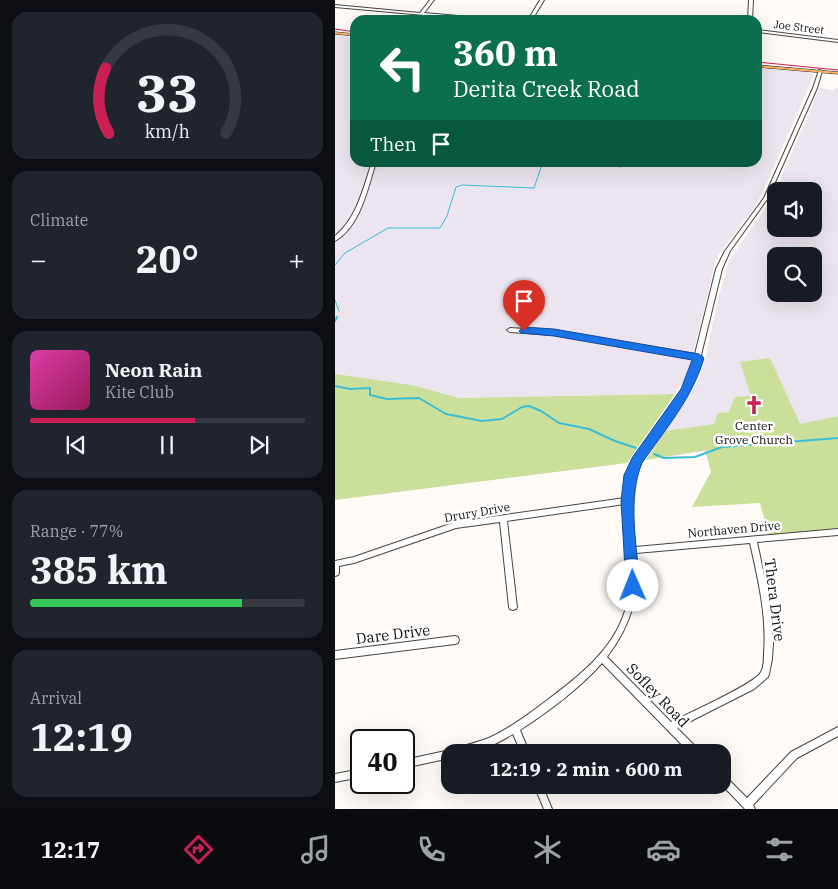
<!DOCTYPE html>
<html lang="en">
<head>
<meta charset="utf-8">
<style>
  body { margin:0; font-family:"IBM Plex Serif",serif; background:#20242c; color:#f1f3f6; height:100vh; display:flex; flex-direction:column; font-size:19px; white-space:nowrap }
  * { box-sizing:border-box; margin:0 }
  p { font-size:16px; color:#9ea1a6 }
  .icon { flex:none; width:28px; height:28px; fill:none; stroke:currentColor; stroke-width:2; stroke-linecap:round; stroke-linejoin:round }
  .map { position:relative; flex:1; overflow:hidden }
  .side { display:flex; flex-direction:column; gap:12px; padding:12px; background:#0d0f14; width:335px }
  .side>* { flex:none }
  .guide { position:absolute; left:15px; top:15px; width:412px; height:152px; border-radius:15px; box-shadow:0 5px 20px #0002; background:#0b6e4f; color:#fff; overflow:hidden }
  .fabs { position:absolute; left:432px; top:182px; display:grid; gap:10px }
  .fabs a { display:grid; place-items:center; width:55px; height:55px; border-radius:10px; background:#171b24; box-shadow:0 5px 20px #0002; font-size:25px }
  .speed { position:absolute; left:15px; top:729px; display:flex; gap:10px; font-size:25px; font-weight:700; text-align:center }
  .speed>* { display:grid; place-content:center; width:65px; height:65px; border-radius:50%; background:#171b24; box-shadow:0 5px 20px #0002; line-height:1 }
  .speed .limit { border:2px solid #111; border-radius:8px; background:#fff; color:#111 }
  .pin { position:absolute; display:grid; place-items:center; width:42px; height:42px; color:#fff; margin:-51px -21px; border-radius:50% 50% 50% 0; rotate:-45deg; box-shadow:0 0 5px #0007 }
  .pin .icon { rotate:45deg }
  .me { position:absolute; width:55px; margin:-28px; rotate:359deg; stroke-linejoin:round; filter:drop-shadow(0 0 4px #0008) }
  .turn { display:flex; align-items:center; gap:18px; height:105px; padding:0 20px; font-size:22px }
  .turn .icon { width:65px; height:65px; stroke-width:2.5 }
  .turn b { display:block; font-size:35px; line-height:42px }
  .then { display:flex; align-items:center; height:48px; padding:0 20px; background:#0003; gap:10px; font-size:19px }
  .big { font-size:38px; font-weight:700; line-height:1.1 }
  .side .card { flex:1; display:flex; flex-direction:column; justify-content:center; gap:8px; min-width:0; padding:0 18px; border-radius:15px; background:#20242c }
  .side .dial { align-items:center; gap:0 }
  .dial svg { height:130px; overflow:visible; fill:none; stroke:#363941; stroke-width:7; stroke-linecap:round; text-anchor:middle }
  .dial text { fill:#f1f3f6; stroke:none }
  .song { display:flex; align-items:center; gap:15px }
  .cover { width:60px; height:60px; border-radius:8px; background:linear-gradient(135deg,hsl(320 70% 55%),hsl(330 70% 35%)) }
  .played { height:5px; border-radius:2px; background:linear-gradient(90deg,#ca1f52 60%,#363941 60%) }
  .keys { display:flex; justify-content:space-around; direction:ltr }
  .heat { display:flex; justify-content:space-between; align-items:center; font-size:28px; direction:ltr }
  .charge { height:8px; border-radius:4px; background:linear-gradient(90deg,#34c759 77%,#363941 0) }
  .trip { position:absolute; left:106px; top:744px; width:290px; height:50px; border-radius:15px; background:#171b24; box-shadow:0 5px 20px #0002; font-weight:700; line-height:50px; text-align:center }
  .tab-bar { display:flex; height:80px; justify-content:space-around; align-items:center; background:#090b0e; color:#9ea1a6 }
  .tab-bar .icon { width:35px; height:35px }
  .tab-bar .active { color:#ca1f52 }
  .tab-bar b { font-size:22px; color:#f1f3f6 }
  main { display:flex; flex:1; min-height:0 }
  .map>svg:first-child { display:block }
</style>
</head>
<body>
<main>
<section class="side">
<div class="card dial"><svg viewBox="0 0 100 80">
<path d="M14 69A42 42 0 1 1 86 69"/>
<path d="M14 69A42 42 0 0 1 12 29" stroke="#ca1f52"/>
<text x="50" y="56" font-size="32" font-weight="700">33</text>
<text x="50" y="72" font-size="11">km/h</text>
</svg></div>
<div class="card"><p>Climate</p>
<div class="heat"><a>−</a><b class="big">20°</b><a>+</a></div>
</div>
<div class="card">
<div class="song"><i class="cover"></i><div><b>Neon Rain</b><p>Kite Club</p></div></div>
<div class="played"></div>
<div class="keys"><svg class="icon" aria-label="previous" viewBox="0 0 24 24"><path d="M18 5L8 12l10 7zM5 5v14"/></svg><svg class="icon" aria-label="pause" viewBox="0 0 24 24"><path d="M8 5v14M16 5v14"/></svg><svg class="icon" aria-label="next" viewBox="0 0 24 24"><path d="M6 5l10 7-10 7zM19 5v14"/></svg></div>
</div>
<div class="card"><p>Range · 77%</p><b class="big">385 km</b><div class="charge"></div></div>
<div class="card"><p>Arrival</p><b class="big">12:19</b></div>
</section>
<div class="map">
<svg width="503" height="809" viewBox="0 0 503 809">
  <rect width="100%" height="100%" fill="#fffaf5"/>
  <path fill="#ece5ef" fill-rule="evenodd" d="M0,35l20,3v124h402l1,-94 51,4 5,3 -50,114 -10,19 -35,46 -4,9 -24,99 -7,18 -9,14 -340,6z
    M485,88l14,2 1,-2 3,1v361l-104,-3 -88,13 52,-79 7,-21 13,-61 11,-38 43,-63zM441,191h38v38h-38zM441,256h38v38h-38z"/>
  <path fill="#cadf99" d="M435,358l30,66 38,-8v113l-69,6 -9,-32 -68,4 19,-35 -6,-22 -59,10 20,-29 48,-7 4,-11 11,-1 6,-15 16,-1 -11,-34z
    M0,374l76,11 48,13 216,-4 -48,69 -292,37z"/>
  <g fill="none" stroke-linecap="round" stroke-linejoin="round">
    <path stroke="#39bed5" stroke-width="1" d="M262,162l24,5 2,-5
      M0,265l10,-12 43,-25h52l7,-12 9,-29 6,-2 72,3 9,-26
      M0,300l4,11"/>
    <path stroke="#39bed5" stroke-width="2" d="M0,321l2,-4
      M0,386l15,3 20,-1v7l17,4 32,-1 27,16 36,7 20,-2 20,-12 7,-1 12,5 18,12 30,6 26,12 21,7
      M319,454l10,4 31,-1 27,-10 116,-9"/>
    <g stroke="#444" stroke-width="2">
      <path id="minor" d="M95,0h4l-10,13 68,6 2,1h-14l-145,-13v-2l85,8z
        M205,0h4l-12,20h-4z
        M414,0h4l-1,20h-4z
        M422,30l81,10v2l-81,-10z
        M484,70l3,1 -5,17 -49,110 -38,53 -8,18 -21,86 1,2 -2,2 -6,22 -54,81c-10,30 -8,53 -5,85l203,-18v6l-81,7 10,47 5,37 1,17 -1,16 -3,15 -1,3 -14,12 -77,39 21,21 1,3h-10l-87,-89c-23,26 -53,48 -82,67l9,22h-8l-8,-18c-12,7 -27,16 -42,18 -7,1 -14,0 -21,0v6l-46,10v-8l46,-10 2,1 1,-2 3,-1c11,-3 22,-6 33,-10 21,-10 39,-23 57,-37 34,-25 72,-55 81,-98 7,-33 -3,-66 -2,-99l-118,17 10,86 -1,2 -3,1 -3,-1 -1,-2 -9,-85 -44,6 -102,35 -15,3v7l-1,2 -3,1v-15l19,-4 102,-35 169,-24 3,-22 6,-15 55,-82 5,-21 -140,-23 -44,-3 -3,-2 3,-2 44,3 141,23 21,-85 9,-18 39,-53 49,-110zM415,543c8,36 17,73 14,110 0,5 0,14 -3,19 -6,12 -74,42 -90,50l-64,-65c26,-35 32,-62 29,-104z
        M37,162h4c-8,26 -16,65 -41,79v-5c22,-18 28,-47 37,-74z
        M279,162h4v4h-4z
        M120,636l3,1 1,3 -1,3 -3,1 -120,15v-8z
        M503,727v9l-41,22 -44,47 2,4h-10l-23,-24h1v-9l3,1 21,21 44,-46z
        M26,769v8l-26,5v-8z
        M199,785h8l10,24h-8z"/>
    </g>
    <g stroke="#222" stroke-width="1">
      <path id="major" d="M0,32l20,2v2l-20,-2z
        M422,65l81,7v2l-81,-7z"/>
    </g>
    <use href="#minor" fill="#fff" fill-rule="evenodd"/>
    <use href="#major" fill="#ffb365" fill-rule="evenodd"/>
    <path stroke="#ca1f52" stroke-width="1" d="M320,18l1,2
      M0,29l20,3
      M422,62l81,8"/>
  </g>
  <path fill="#1a73e8" stroke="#114b97" d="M189,327l30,2 145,25 5,4c-11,39 -39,72 -62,105 -15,36 -5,85 -2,123l-2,4 -5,2 -5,-2 -2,-4 -5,-85 3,-26 8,-17 49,-69 11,-29 -138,-24 -33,-3 -2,-2z"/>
  <defs>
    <g id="church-bare" transform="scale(1.5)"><path d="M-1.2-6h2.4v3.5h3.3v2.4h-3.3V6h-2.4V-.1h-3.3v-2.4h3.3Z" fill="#ca1f52" stroke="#fff" stroke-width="2.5" paint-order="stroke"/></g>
  </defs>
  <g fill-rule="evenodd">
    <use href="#church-bare" x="419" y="405"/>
  </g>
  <g text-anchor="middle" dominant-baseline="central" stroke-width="5" stroke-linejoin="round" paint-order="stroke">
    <g font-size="11" fill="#111" stroke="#fff">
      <text transform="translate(464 27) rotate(7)">Joe Street</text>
    </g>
    <g font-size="12" fill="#111" stroke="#fff">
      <text x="419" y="425">Center<tspan x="419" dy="14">Grove Church</tspan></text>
    </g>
    <g font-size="12" fill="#111" stroke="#fff">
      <text transform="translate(142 512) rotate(-10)">Drury Drive</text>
      <text transform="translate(399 529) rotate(-5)">Northaven Drive</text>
    </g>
    <g font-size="15" fill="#111" stroke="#fff">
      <text transform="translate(440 600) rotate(83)">Thera Drive</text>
      <text transform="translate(58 634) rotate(-7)">Dare Drive</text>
      <text transform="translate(323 695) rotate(46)">Sofley Road</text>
    </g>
  </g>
</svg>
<div class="fabs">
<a><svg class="icon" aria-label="sound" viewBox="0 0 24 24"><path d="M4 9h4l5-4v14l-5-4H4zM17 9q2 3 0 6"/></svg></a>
<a><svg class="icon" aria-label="search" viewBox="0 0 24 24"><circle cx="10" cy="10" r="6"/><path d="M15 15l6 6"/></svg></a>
</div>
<div class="speed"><div class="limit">40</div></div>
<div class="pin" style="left:189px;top:331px;background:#d93025"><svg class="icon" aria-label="arrive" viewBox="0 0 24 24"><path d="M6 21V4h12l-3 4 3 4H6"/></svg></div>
<svg class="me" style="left:298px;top:586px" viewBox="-20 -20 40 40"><circle r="19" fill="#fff"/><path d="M0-13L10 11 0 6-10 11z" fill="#1a73e8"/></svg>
<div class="trip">12:19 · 2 min · 600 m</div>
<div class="guide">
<div class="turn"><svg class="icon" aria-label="left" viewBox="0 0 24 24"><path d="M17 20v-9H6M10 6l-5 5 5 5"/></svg><div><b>360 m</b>Derita Creek Road</div></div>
<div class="then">Then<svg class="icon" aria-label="arrive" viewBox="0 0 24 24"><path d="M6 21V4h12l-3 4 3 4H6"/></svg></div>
</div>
</div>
</main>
<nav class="tab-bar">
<b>12:17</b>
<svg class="icon active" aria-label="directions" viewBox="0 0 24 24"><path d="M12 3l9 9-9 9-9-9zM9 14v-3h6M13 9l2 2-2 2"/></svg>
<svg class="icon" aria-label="music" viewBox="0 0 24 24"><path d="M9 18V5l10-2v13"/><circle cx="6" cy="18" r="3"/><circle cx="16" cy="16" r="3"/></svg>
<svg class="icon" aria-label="phone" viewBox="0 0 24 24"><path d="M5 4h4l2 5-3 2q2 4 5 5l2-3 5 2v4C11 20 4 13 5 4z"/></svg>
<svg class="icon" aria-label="climate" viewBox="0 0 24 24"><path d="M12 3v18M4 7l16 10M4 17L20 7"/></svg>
<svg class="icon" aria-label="car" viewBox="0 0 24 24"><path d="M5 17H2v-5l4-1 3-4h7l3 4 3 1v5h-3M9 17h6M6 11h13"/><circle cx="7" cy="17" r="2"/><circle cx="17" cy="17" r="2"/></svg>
<svg class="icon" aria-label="filters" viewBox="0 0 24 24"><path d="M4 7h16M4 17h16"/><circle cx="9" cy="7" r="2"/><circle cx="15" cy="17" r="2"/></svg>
</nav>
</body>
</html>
